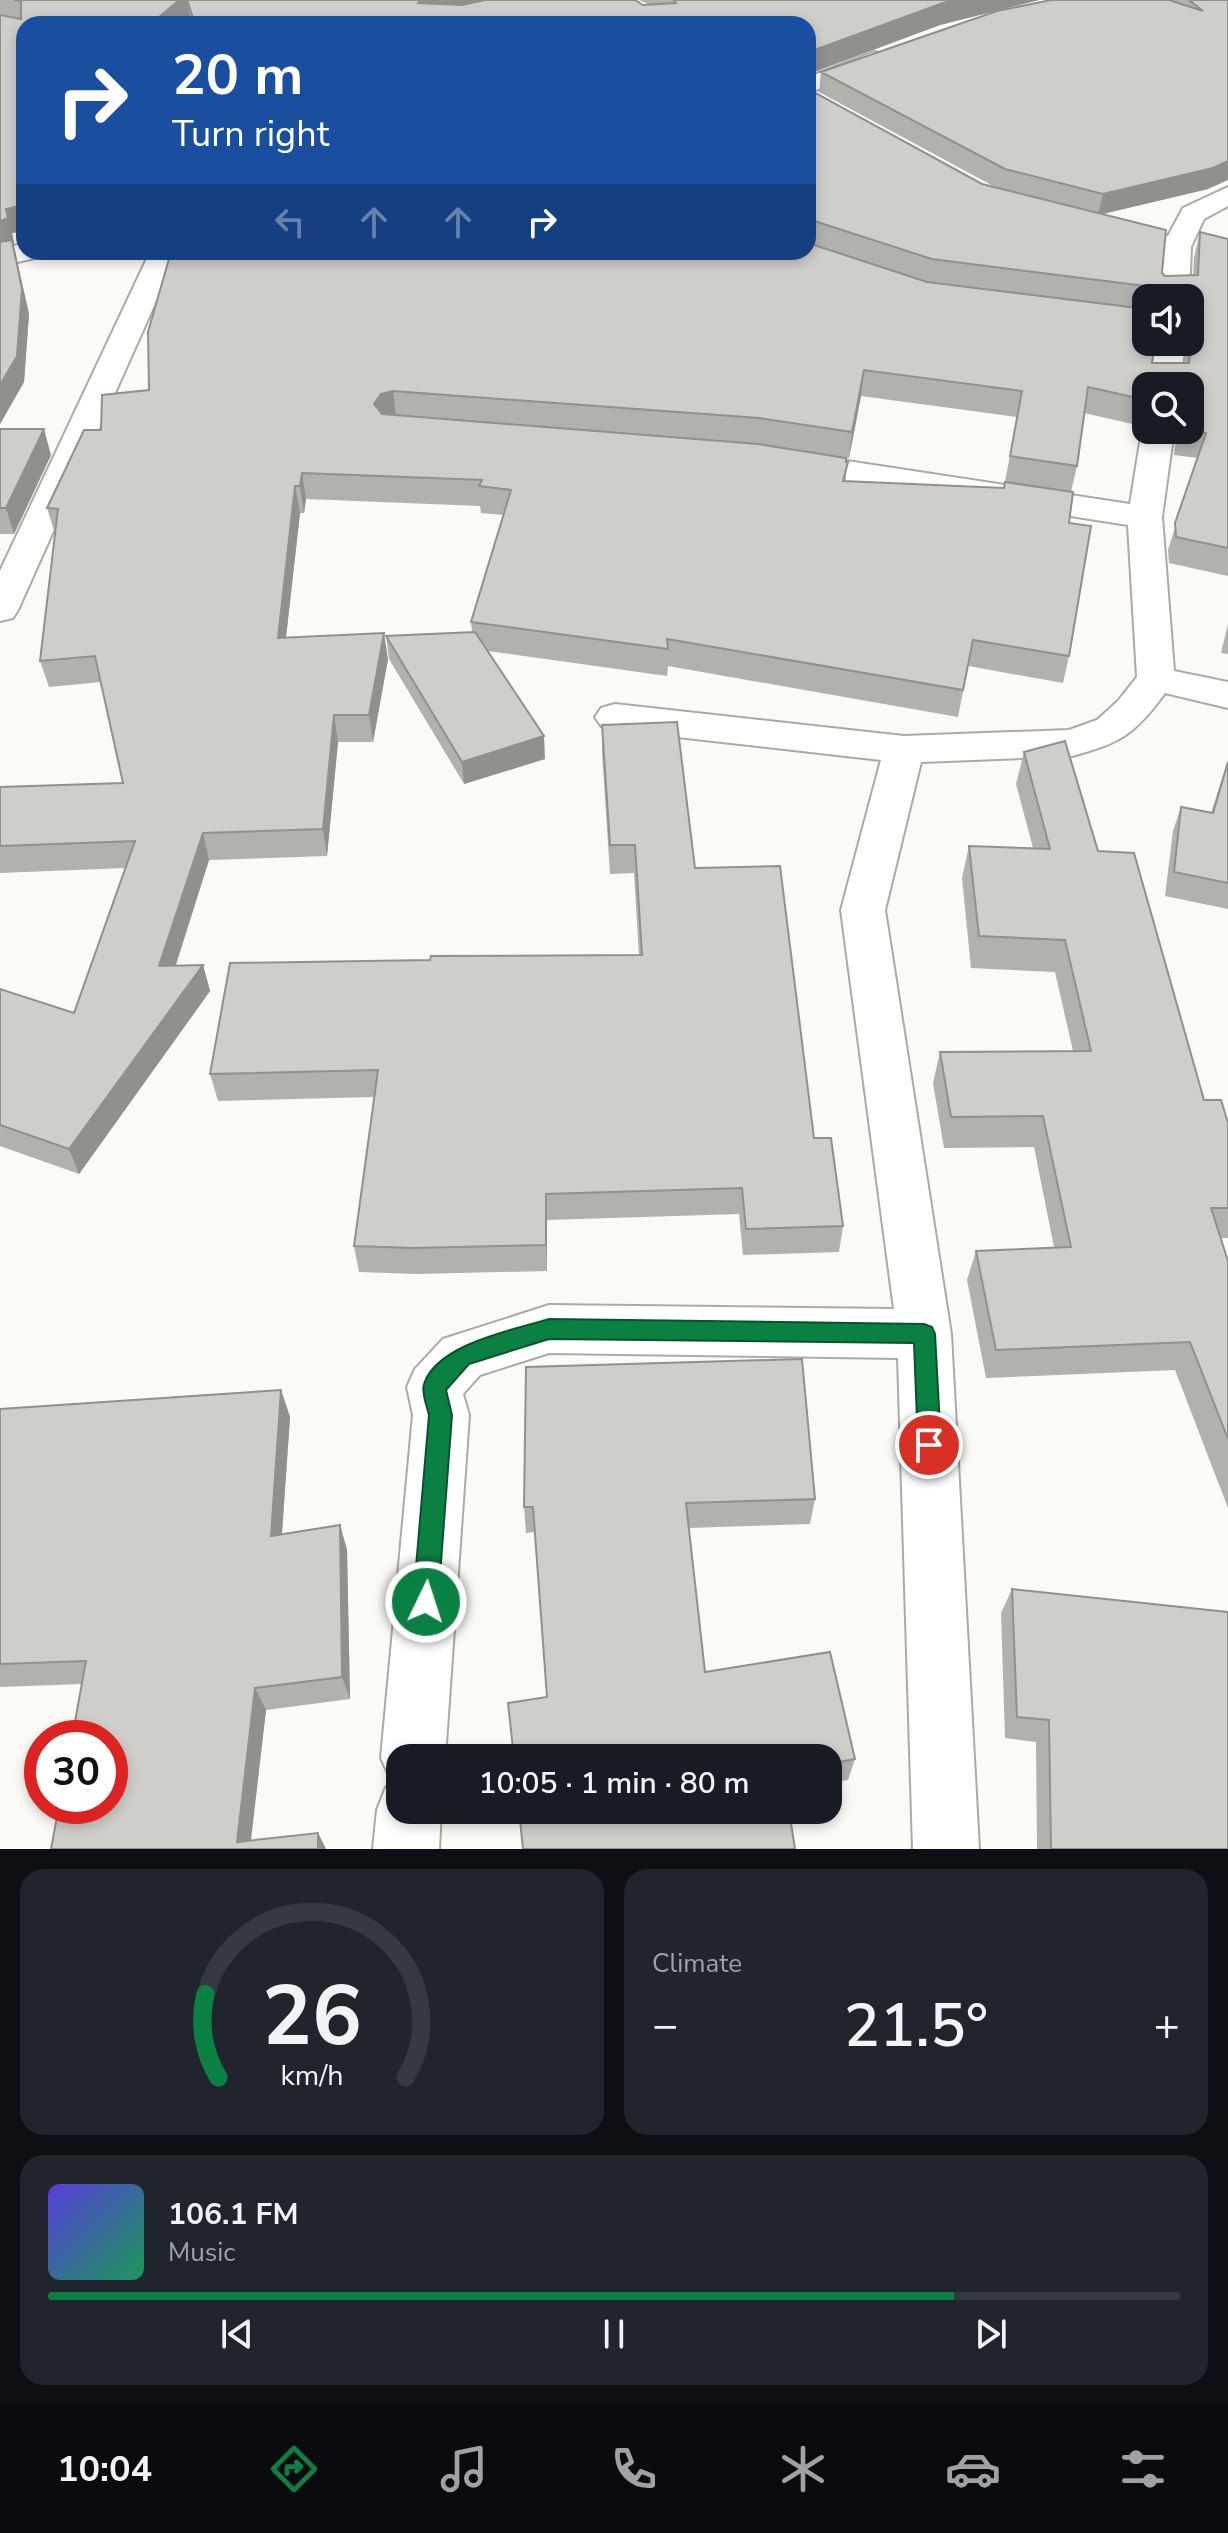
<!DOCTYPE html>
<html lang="en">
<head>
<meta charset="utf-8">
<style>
  body { margin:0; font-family:"Nunito Sans",sans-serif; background:#20242c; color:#f1f3f6; height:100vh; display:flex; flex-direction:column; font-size:30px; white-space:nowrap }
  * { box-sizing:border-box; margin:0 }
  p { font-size:26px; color:#9ea1a6 }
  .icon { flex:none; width:44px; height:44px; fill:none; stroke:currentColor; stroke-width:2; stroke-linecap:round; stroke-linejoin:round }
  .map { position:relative; height:1849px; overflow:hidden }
  .side { display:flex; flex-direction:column; gap:20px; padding:20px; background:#0d0f14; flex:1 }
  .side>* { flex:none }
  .top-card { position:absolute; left:16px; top:16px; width:800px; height:244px; border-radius:24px; box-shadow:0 4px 12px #0003; background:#1a4fa0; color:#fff; overflow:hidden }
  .tools { position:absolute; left:1132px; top:284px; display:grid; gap:16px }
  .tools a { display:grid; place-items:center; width:72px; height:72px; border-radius:16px; background:#171b24; box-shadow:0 4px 12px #0003; font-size:40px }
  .speed { position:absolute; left:24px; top:1720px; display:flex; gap:16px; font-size:40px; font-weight:700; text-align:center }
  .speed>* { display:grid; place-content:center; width:104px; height:104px; border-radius:50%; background:#171b24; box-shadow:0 4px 12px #0003; line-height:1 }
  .speed .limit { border:12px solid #d22; background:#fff; color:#111 }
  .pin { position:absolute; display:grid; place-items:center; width:68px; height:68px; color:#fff; margin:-34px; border:4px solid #fff; border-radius:50%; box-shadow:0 2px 8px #0007 }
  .me { position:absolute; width:88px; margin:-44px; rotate:4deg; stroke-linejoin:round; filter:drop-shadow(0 0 6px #0008) }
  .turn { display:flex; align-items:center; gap:28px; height:168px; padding:0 24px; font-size:36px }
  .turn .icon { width:104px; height:104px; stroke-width:2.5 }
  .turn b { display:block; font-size:56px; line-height:68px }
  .lanes { display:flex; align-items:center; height:76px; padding:0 24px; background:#0003; justify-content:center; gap:40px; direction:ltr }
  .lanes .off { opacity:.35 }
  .big { font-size:60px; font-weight:600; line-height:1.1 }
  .side .widget { flex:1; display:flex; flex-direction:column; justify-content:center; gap:12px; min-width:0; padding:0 28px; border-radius:24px; background:#20242c }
  .side .dial { align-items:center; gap:0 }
  .dial svg { height:208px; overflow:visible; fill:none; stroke:#363941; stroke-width:7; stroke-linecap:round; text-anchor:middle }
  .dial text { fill:#f1f3f6; stroke:none }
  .song { display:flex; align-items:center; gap:24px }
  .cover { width:96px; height:96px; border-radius:12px; background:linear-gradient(135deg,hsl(250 70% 55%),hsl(150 70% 35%)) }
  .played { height:8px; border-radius:4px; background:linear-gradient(90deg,#0b8043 80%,#363941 80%) }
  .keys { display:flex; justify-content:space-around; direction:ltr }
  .heat { display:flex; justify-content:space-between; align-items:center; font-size:44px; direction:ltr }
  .side .tiles { flex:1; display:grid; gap:20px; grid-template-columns:1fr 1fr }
  .widget:last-child { grid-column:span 2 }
  .trip { position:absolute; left:386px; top:1744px; width:456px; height:80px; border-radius:24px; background:#171b24; box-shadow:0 4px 12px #0003; font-weight:600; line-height:80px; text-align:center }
  .tabs { display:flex; height:128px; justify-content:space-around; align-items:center; background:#090b0e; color:#9ea1a6 }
  .tabs .icon { width:56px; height:56px }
  .tabs .active { color:#0b8043 }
  .tabs b { font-size:36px; color:#f1f3f6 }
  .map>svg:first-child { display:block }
</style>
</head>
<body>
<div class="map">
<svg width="1228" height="1849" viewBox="0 0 1228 1849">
  <rect width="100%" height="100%" fill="#fbfaf5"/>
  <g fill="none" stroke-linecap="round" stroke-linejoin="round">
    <g stroke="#acaaa5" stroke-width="4">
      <path id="street" d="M874,52l8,2 4,5 -4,5 -74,29v-16z
        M1228,187v19l-24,13 -13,28 -2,51h-30l4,-46 -68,-17 -4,-6 4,-6 10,-2 63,15 15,-28z
        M24,244v8h15l-4,6 -35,8v-18z
        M150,252h28l-160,358 -5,8 -13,3v-50z
        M1155,342h30l-5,44h-32z
        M1146,424v6h28l-12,87 12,154 54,11v26l-63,-15c-30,41 -44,50 -93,63l-151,6 -36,148 66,424 28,515h-66l-15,-491 -349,-5 -69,22 -17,19 6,21 -24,343h-45v52h41l-2,39h-66l4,-39 9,-23 10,-4 -5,-3 -10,-22 32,-343 -6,-28 8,-18 28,-30 106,-34 345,4 -53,-399 40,-150 -266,-30 -14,-4 -6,-9 6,-9 14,-4 289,32 165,-6 28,-10 21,-19 19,-24 -9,-152 -340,-53 -12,-3 -5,-7 5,-7 12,-3 342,52 12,-74z"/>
    </g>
    <use href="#street" fill="#fff" fill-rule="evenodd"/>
  </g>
  <path fill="#b3b1ae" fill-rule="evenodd" d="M0,0h635l8,5 5,-1 -9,-4h400l-40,10 52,-10h177l-20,189 -105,25 62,62h28l1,-19 6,-25 28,7v337l-59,-13 -1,-13 29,-92 -23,-3 3,-25h13v-44h-44v36l-5,4 -57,-13 -7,53 -6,26 -66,-10 12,-65 -156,-21 -12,62h-3v23l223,42v133l-6,27 -95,-17 -10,51 -290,-51 -1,10 -179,-25 57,108 -81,25 -75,-125 -3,-23 86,-4 -1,-10 33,-107 -23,-2 -1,-7 -174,-7 -2,14h-4l-14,124 102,22 -15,83h-35l-11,114 -118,4 -33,105h27l7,26 -131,183 -79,-28v-157l74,24 51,-145 -125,5v-86l123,-4 -22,-101 -52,5 -9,-26 15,-127 -8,-26 54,-78 48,-40 659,-366h-616l-2,-8 -9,8h-157v207l-12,2 2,10h-1l16,71 -5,68 -24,42zM995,11l-174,61 -2,20 176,95 -13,-3 -174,-95 1,-15 131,-49zM1146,298h44v44h-3l-2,21h-33l-6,-21z
    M0,429l51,26 -37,79h-14z
    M1228,624v30l-7,-1z
    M602,725l93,143 119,270 29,88 -4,26 -96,3 -4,-41 -192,6v51l-130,3 -58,-2 -5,-26 20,-149 -156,4 -8,-27 220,-114 209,-5 -5,-82 -24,1 -8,-121z
    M1024,752l74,99 106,249 24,23v115h-7l7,23v247l-53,-138 -189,8 -19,-98 9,-29 78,-4 -20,-100 -90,1 -11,-65 7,-31 133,-1 -18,-79 -84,-4 -9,-90 7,-32 64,2 -17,-64z
    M1228,760v149l-63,-13 8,-65 8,-24 30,6z
    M281,1390l9,27 -8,117 58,-9 7,25 3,149 -84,11 -16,131 68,-8 8,16h-275l31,-165 -82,3v-278z
    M815,1499l-5,25 -122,4 17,144 150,87 -7,21 -20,3v-25l-281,-61 -12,-165 -9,1 -2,-26z
    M1012,1589l216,260h-191l-1,-107 -31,-4 -4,-125z"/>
  <path fill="#92908d" d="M179,0h8l3,16 -9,8h-30z
    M420,0h74l-69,16 -7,-13z
    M957,0h82l-99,25 -132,49 1,-22 134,-49z
    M1228,161v19l-20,9 -110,26 5,-21z
    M24,205v26l-12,2 2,10h-1l16,71 -5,68 -24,42v-203l6,-12z
    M811,220l-2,24 -1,1v-21z
    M864,370l-3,26 -12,62 3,-26z
    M393,391l3,26 -12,3 -10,-16 7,-10z
    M1146,407v14l-5,5z
    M44,429l7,26 -37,79 -8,-26z
    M302,473l4,26 -2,14 -4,-27z
    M295,486l5,27 -17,151 -5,-26z
    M384,633l4,26 -15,83 -4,-27z
    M334,715l4,27 -11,114 -4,-27z
    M544,736l1,23 -81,25 -2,-22z
    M203,833l6,27 -42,132 -8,-26z
    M203,965l7,26 -131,183 -10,-25z
    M546,1194l1,26v51l-1,-26z
    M281,1390l9,27 -10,143 -9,-24z
    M340,1525l7,25 3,149 -8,-22z
    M255,1688l11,22 -16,139 -13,-7z
    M318,1833l8,16h-8z"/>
  <path fill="#d0ceca" stroke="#92908d" stroke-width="2" d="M14,0h165l-28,24h-40l-26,-3 1,3h-62v181l-18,4 2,9 -8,3v-206l21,4v-18z
    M187,0h233l-2,3 44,2 23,-5h150l8,5 33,-2 -2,-3h283l-14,3 -134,49 -1,37 174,95 184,46 -4,43 3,3 33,-1 2,-43 28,7v309l-52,-11 -1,-14 31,-90 -19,-3h3v-44h-44v14l-58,-13 -11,79 -67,-10 12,-65 -158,-21 -12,62 -93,-14 -366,-27 -12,3 -7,10 8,10 376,30 88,14v4h2l-5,19 161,7 1,-6 68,10 -4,31 22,3 -22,130 -96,-16 -10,50 -296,-51 1,10 -197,-27 40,-132 -32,-4 3,-6 -180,-7 -2,13h-5l-17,152 106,-5 -15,82h-35l-11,114 -120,4 -44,133 44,-1 -134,184 -69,-24v-136l74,24 61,-172 -135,5v-59l123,-4 -28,-127 -55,5 18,-152 -11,-1 37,-78h17l1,-35 47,-5 -1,-58 23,-80h637v-9l119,39 219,27v33h9l-3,21h37l5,-48h-4v-17h-35v-8l-2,-3 -221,-28 -121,-39 -3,4v-200h-613z
    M1051,0h118l34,11 -14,-11h39v161l-15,7 -110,26 -98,-25 -184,-97 176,-61z
    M12,240l10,49 -5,67 -17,29v-143z
    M0,429h44l-38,79h-6z
    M475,632l69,104 -82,26 -76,-126z
    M677,722l18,146 85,-2 34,272h17l12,88 -97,3 -4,-41 -196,6v51l-133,3 -59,-2 24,-176 -168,4 20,-111 200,-3 1,-4 211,-1 -7,-110h-25l-8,-120z
    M1065,741l33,110 36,2 70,247h17l7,23v85h-17l17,53v178l-38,-97 -194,8 -20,-99 95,-4 -28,-131 -92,1 -11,-65 151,-1 -26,-111 -86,-4 -10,-90 81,3 -26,-97z
    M1228,762v121l-54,-11 7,-65 32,6z
    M802,1359l13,140 -129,4 19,169 125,-20 25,107 -27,5v-6h-314l-6,-55 39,-6 -14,-190h-9l2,-140z
    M281,1390l-10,146 69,-11 2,152 -87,11 -18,154 81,-9v16h-267l8,-43h51v-68h-38l14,-77 -86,3v-255z
    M1012,1589l216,23v237h-177l-2,-129 -32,-3z
    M519,1810h270l6,39h-272z"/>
  <path fill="#0b8043" stroke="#07532c" stroke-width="2" d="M549,1319l375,5 8,3 3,7 6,111 -3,8 -9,3 -8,-3 -3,-8 -4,-102 -365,-4 -80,25 -23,26 6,25 -14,187 -4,9 -8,3 -9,-3 -4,-9 16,-187c-2,-9 -8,-23 -5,-31 13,-40 89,-54 125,-65z"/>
</svg>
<div class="tools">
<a><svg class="icon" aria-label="sound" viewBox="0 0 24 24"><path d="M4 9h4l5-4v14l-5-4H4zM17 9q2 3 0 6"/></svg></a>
<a><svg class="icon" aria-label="search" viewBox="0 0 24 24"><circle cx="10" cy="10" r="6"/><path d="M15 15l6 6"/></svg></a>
</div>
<div class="speed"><div class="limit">30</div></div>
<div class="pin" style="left:929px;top:1445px;background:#d93025"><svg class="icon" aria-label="arrive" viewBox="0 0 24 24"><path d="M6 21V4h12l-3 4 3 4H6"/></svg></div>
<svg class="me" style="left:426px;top:1602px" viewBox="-20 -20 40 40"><circle r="17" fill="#0b8043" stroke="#fff" stroke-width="3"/><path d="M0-11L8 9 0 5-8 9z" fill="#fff"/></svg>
<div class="trip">10:05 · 1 min · 80 m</div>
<div class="top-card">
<div class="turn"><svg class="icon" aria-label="right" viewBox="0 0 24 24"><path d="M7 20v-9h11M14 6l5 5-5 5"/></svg><div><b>20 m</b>Turn right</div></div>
<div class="lanes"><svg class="icon off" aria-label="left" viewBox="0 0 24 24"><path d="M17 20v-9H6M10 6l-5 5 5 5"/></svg><svg class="icon off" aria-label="ahead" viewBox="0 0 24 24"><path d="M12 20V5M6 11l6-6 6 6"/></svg><svg class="icon off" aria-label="ahead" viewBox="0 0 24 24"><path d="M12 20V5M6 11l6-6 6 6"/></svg><svg class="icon" aria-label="right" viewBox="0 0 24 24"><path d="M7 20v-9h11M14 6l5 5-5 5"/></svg></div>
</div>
</div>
<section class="side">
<div class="tiles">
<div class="widget dial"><svg viewBox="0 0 100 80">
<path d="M14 69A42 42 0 1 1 86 69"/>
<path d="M14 69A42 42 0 0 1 9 37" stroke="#0b8043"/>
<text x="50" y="56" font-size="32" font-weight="700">26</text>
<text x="50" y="72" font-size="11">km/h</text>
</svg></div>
<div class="widget"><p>Climate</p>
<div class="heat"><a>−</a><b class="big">21.5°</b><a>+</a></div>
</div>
<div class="widget">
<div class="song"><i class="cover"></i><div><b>106.1 FM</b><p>Music</p></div></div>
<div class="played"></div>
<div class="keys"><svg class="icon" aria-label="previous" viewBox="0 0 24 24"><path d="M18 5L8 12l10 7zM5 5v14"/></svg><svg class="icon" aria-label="pause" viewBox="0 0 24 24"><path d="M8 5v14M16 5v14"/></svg><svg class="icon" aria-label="next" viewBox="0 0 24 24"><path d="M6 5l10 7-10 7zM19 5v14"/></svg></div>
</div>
</div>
</section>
<nav class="tabs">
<b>10:04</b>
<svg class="icon active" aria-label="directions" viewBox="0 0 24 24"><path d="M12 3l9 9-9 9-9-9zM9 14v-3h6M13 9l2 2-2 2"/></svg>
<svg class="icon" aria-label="music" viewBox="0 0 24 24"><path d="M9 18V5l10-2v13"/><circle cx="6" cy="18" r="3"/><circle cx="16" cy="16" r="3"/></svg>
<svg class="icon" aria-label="phone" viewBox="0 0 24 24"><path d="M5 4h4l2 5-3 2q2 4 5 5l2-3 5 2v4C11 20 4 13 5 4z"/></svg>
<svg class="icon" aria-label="climate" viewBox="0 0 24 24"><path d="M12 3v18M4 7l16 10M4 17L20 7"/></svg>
<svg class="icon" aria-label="car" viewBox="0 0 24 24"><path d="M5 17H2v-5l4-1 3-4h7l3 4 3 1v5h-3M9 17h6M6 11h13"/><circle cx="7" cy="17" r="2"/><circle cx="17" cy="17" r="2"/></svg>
<svg class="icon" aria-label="filters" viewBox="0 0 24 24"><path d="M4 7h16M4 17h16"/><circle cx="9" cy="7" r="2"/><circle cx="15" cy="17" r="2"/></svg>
</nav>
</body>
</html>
